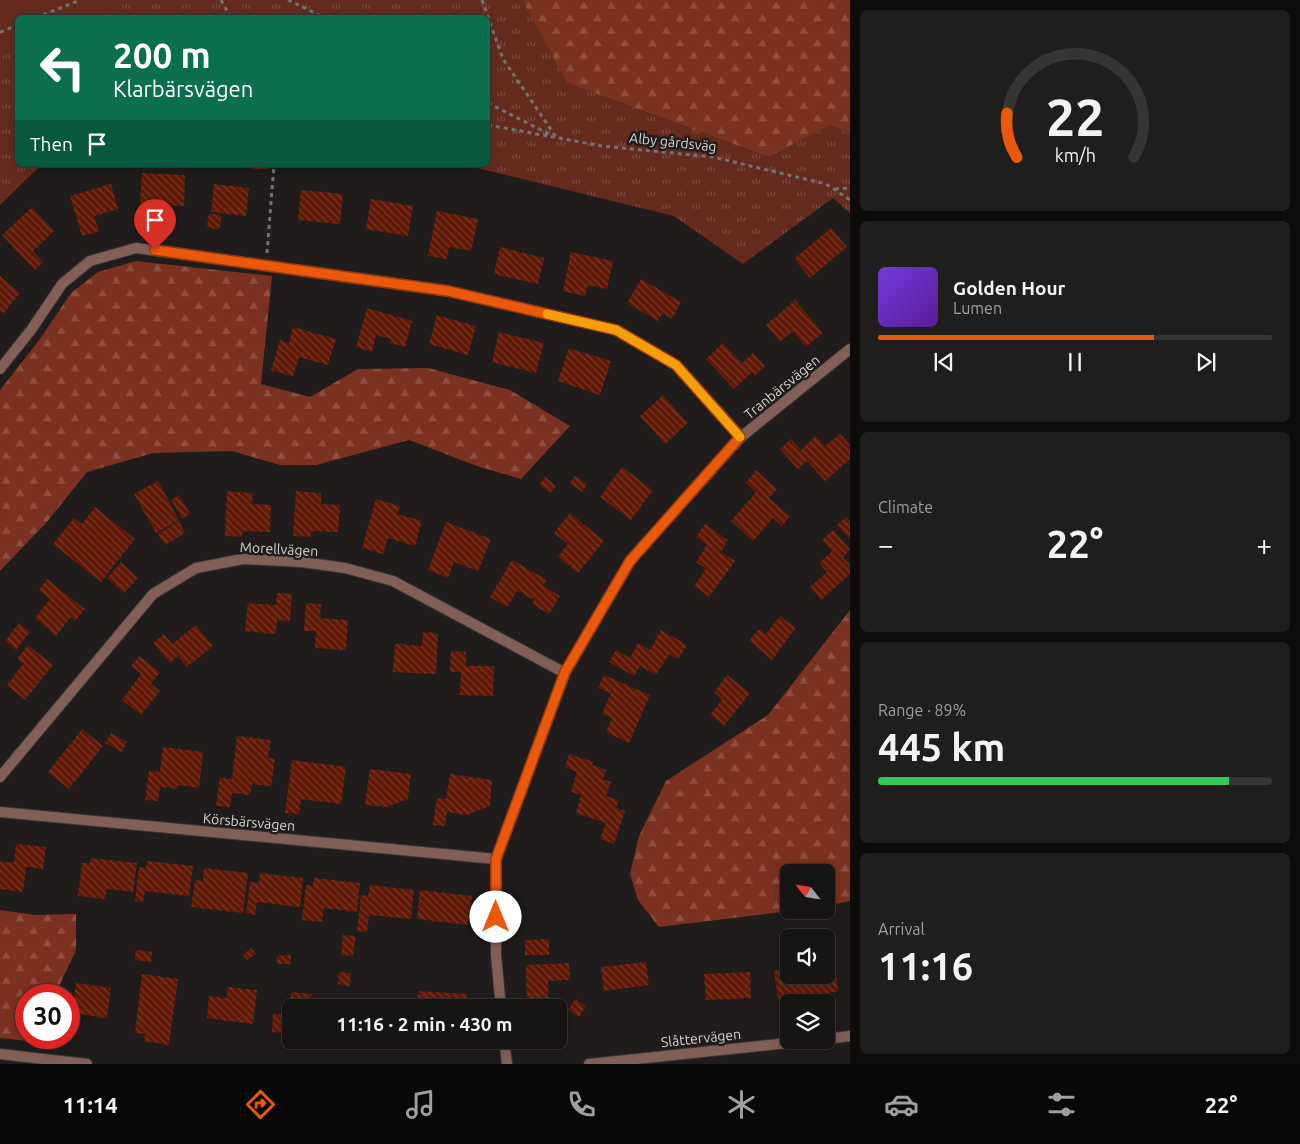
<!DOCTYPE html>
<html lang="en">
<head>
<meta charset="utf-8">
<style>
  body { margin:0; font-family:Ubuntu,sans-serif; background:#201e1d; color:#f1f3f6; height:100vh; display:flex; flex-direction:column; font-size:19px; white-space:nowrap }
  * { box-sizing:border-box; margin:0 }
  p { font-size:16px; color:#9e9fa0 }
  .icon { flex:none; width:28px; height:28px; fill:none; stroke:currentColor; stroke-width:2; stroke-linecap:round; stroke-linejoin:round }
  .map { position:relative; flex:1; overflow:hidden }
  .side { display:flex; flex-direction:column; gap:10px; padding:10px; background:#0d0c0b; width:450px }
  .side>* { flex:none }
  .hud { position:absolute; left:15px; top:15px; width:475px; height:152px; border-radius:8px; box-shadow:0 2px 12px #0003,0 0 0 1px #363434; background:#0b6e4f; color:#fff; overflow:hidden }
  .needle { width:32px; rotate:300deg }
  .fabs { position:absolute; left:780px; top:864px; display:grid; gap:10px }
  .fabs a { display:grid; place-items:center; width:55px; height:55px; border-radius:8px; background:#171514; box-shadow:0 2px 12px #0003,0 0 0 1px #363434; font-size:25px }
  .speed { position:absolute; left:15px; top:984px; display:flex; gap:10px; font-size:25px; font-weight:700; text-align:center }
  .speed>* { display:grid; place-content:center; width:65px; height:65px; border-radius:50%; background:#171514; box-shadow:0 2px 12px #0003,0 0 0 1px #363434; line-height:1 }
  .speed .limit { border:8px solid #d22; background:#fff; color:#111 }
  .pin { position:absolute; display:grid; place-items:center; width:42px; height:42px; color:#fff; margin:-51px -21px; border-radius:50% 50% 50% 0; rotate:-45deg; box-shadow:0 0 5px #0007 }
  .pin .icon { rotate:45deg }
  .me { position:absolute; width:55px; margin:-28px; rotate:0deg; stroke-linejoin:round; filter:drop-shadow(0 0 4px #0008) }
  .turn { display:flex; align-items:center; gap:18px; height:105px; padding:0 15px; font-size:22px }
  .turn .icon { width:65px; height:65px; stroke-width:2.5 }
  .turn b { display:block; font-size:35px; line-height:42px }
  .then { display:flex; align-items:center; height:48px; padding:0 15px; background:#0003; gap:10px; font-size:19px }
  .big { font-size:38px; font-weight:600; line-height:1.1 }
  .side .widget { flex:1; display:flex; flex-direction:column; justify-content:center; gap:8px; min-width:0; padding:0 18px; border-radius:8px; background:#201e1d }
  .side .dial { align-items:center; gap:0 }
  .dial svg { height:130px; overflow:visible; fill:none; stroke:#363434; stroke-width:7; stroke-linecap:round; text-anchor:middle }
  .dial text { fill:#f1f3f6; stroke:none }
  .song { display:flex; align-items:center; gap:15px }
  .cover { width:60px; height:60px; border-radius:8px; background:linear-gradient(135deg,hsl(260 70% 55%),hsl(270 70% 35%)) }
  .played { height:5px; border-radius:2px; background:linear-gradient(90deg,#ea580c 70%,#363434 70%) }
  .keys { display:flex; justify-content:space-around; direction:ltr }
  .heat { display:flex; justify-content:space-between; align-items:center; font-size:28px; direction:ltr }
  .charge { height:8px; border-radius:4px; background:linear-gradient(90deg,#34c759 89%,#363434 0) }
  .trip { position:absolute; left:282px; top:999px; width:285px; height:50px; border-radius:8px; background:#171514; box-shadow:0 2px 12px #0003,0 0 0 1px #363434; font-weight:600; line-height:50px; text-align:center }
  .tabs { display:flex; height:80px; justify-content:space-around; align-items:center; background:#090808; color:#9e9fa0 }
  .tabs .icon { width:35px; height:35px }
  .tabs .active { color:#ea580c }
  .tabs b { font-size:22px; color:#f1f3f6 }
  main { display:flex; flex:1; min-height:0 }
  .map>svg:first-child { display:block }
</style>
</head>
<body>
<main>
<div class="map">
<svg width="850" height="1064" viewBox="0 0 850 1064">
  <defs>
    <pattern id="grass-tufts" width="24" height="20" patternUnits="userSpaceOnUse" patternTransform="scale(1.25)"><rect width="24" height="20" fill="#642b1d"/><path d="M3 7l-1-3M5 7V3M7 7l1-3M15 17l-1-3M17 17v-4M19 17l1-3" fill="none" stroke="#79493d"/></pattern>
    <pattern id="forest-firs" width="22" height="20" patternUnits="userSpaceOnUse" patternTransform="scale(1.25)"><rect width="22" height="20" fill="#7b311f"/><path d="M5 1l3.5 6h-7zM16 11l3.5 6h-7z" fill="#8d4e3f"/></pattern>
    <pattern id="building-back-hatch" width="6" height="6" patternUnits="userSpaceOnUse" patternTransform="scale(1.25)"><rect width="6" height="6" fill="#601805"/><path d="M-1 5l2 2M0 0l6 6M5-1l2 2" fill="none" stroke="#763929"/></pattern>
  </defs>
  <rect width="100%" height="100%" fill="#1f1c1b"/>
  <path fill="url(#grass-tufts)" d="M23,0h499l45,83 202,74 61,-32 20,8v80l-17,-15 -90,66 -69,-48 -209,-51h23v-147h-470v147h23l-41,40v-190z"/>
  <path fill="url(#forest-firs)" d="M522,0h328v133l-20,-8 -61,32 -202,-74z
    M136,261l136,15 -11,108 49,13 48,-28 70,-1 82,22 60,36 -49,53 -44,-13 -68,-26 -93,25h-36l-48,-14 -79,2 -66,19 -41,51 -46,48v-181l40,-51 31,-46 27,-21z
    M850,610v291l-24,5v-34h-37v38h10l-140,17 -21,-27 -8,-26 9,-38 27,-55 102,-66z
    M0,910l36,5 40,-1v36l-21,45h-29v43h21l-1,5 -46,-5z"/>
  <path fill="#642b1d" d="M0,0h133l-41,17 -74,1 -1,32 -17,7z"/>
  <path fill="url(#building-back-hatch)" d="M252,165h16v4h-16z
    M142,173l43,2 -1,31 -44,-2z
    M111,184l7,25 -24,7 5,15 -17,5 -12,-40z
    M214,184l35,4 -3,28 -35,-4z
    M301,190l42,4 -3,30 -42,-4z
    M371,199l42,7 -5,30 -42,-7z
    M140,206l11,1 -2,16 -10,-1z
    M32,207l22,24 -21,20 10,11 -8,8 -33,-35z
    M437,211l41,8 -7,32 -22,-4 -2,12 -19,-3z
    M209,213l13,3 -3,14 -12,-3z
    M831,228l16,19 -37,31 -16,-19z
    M500,247l44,11 -6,26 -44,-10z
    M571,252l42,9 -6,28 -19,-4 -3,11 -22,-5z
    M0,276l20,17 -17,21 -3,-3z
    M641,279l40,23 -9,17 -9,-6 -5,8 -31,-18z
    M795,300l28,33 -17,14 -13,-16 -13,11 -14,-17z
    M367,308l45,13 -7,26 -15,-4 1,-4 -15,-4 -4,17 -16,-5z
    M437,315l39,11 -8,29 -39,-11z
    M293,327l43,12 -8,26 -29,-8 -6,19 -22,-6 9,-30 9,3z
    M499,332l45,11 -8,30 -44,-11z
    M723,343l19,20 11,-10 12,13 -10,10 -3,-4 -18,17 -28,-30z
    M569,348l42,13 -11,34 -42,-14z
    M663,395l25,28 -23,21 -25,-28z
    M840,434l10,11v14l-25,22 -18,-20 -9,8 -18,-20 11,-10 10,11 15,-14 9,10z
    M622,467l31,23 -22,30 -31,-23z
    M756,470l21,19 -8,9 21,18 -8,10 -9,-8 -20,23 -22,-20 25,-29 -10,-9z
    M575,476l12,8 -5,8 -12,-9z
    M545,477l11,9 -6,7 -11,-9z
    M158,481l21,39 -23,13 -22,-39z
    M227,491l26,2 -1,11 19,1 -1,27 -27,-1 -1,6 -17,-1z
    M296,491l25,2v11l19,1 -2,27 -27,-1v6l-18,-1z
    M179,495l11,19 -8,5 -11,-19z
    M376,499l24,7 -3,8 25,7 -7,25 -27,-8 -5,16 -21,-6z
    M95,507l40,32 -34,43 -48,-38 21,-26 8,6z
    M570,513l34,28 -26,32 -20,-16 10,-13 -14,-11z
    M846,517l4,4v18l-13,-14z
    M179,521l6,12 -20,12 -7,-11z
    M446,522l45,17 -13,32 -24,-9 -6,16 -20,-8z
    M705,524l23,16 -7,12 14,9 -26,36 -15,-11 12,-17 -10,-7 11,-17 -11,-8z
    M833,530l17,19 -7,8 7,8v9l-29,26 -11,-13 17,-15 -8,-9 13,-12 -10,-11z
    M512,560l35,20 -4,5 17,11 -11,18 -17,-10 2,-4 -17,-9 -10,16 -17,-10z
    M121,562l17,16 -14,15 -17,-15z
    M47,579l38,30 -10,12 -4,-4 -15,19 -21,-18 15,-19 -11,-9z
    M277,593l15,1 -2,27 -13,-1 -1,14 -31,-3 3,-28 28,2z
    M306,603l15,1 -1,14 28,2 -2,30 -31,-2 1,-17h-12z
    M780,616l16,12 -24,32 -23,-19 10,-12 7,5z
    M19,623l11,9 -14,18 -11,-9z
    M196,625l17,21 -26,21 -9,-11 -8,7 -17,-20 11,-9 8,10z
    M661,630l26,15 -9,14 -9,-5 -13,21 -16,-9 -6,10 -25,-14 7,-12 14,8 8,-15 12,7z
    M423,632l15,1 -2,41 -43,-2 2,-28 27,2z
    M28,645l25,20 -28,35 -18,-15 16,-21 -6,-5z
    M451,651l15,1v14h28l-1,30 -33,-1 1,-23h-11z
    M139,656l21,16 -9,12 9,7 -19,24 -19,-15 19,-26 -10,-8z
    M604,675l46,20 -21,48 -23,-11 6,-14 -10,-4 9,-21 -13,-5z
    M727,675l23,18 -26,33 -14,-11 12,-16 -8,-7z
    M82,729l21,17 -34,43 -21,-17z
    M111,733l16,9 -5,10 -17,-9z
    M237,736l34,4 -3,18 7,1 -4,27 -19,-2 -2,11 -18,-2 -2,14 -14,-1 4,-28 12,1z
    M163,747l40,5 -4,36 -21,-3v4l-18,-2 -2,14 -13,-1 4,-29 11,1z
    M569,754l25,8 -2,3 14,5 -3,9 8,3 -5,14 13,4 -3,8 9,3 -11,33 -14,-5 6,-16 -30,-10 5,-18 -10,-3 6,-20 -12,-5z
    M292,760l54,7 -5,37 -40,-5 -2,15 -14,-1z
    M370,769l41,5 -3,25 -21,8 -22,-2z
    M450,774l42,6 -2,26 -23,9 -20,-3 -2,14 -12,-1 4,-27 9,1z
    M16,844l30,3 -3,22 -17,-2 -3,25 -23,-3v-28l14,2z
    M91,858l46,5 -4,29 -26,-3 -2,10 -27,-3 4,-33h8z
    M147,861l46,5 -4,30 -44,-5 -2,11 -8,-1 4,-34 7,1z
    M204,868l44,5 -5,40 -52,-6 4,-27 8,1z
    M260,873l43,5 -3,29 -43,-5 -2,13 -9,-2 4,-31 9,1z
    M314,878l46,5 -3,29 -33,-4 -2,14 -20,-2 4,-35 7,1z
    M370,885l44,5 -3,29 -42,-4 -2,17 -10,-1 4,-36 7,1z
    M420,890l52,6 -4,29 -51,-6z
    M343,935l13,1 -3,20 -12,-1z
    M549,939v16h-24v-15z
    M251,948l5,6 -9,6 -4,-5z
    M136,950l16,2 -1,10 -16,-2z
    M291,955v9h-14v-8z
    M646,962l3,23 -45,6 -3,-24z
    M569,963l1,17 -22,1 1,25 -22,1 -1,-42z
    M835,964l3,28 -60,6 -4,-27 15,-2v6h37v-10z
    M339,972l12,1 -1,13 -12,-2z
    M750,972l1,26 -45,2 -2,-26z
    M142,974l36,5 -9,66 -25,-4 1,-7 -10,-1z
    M76,983l35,5 -4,30 -35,-5z
    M228,987l29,3 -4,34 -46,-6 2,-22 18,2z
    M418,991l49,3 -1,14h-49z
    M291,992l21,2 -1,14h-21z
    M575,999l11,7 -7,11 -11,-7z
    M346,1005l21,1v2h-21z
    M290,1009l1,25 -19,-2 1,-18 16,1z
    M344,1040h11l-1,8 -11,-1z"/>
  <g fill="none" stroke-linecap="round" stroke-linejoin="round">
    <g stroke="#393635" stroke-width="12">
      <path id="minor" d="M0,369l31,-39 31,-46 28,-23 46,-13 312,43 168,39 60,35 65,72
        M0,777l153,-183 43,-26 47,-9 59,3 43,6 48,13 172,92
        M0,812l496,47
        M501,1008l-5,-53v-96l69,-186 65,-112 111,-124 109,-88
        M826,1039l24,-3
        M504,1040l3,24
        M0,1054l87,10
        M589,1064l227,-24"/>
    </g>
    <path stroke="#757272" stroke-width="3" stroke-dasharray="4 4" stroke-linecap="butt" d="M221,0l10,18
      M288,0l37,18
      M482,0l21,59 53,78
      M36,18l44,-18
      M0,32l18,-7
      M488,103l63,32
      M488,125l114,21 111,11 113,27 24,16
      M835,189l15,-1
      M267,253l7,-88"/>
    <use href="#minor" stroke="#825f56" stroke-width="10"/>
  </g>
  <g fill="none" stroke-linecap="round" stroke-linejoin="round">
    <g stroke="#983908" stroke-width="12">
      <path id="route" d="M155,250l293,41 168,39 60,35 64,72 -110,124 -65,111 -69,187v58"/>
    </g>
    <use href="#route" stroke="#ea580c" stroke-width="9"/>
    <path stroke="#f59e0b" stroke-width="9" d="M547,314l69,16 60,35 64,72"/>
  </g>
  <g text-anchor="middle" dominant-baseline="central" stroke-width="5" stroke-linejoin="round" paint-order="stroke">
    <g font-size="14" fill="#d7d4d4" stroke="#1f1c1b">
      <text transform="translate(673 142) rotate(6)">Alby gårdsväg</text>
      <text transform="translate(782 387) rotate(-39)">Tranbärsvägen</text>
      <text transform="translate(279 549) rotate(3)">Morellvägen</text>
      <text transform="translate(249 822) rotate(5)">Körsbärsvägen</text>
      <text transform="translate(701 1038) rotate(-6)">Slåttervägen</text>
    </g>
  </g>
</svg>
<div class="fabs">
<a><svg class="needle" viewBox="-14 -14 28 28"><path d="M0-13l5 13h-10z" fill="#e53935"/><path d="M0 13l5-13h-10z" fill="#9e9fa0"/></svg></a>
<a><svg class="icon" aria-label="sound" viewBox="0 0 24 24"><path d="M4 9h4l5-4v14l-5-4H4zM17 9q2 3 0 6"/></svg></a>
<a><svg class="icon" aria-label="layers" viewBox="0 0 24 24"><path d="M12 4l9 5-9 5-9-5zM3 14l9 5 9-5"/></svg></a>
</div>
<div class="speed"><div class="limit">30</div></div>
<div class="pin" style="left:155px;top:250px;background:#d93025"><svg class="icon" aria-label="arrive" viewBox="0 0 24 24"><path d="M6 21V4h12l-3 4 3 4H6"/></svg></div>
<svg class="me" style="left:496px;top:917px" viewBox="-20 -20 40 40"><circle r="19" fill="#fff"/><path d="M0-13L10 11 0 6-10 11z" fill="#ea580c"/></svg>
<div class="trip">11:16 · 2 min · 430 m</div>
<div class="hud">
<div class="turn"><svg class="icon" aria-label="left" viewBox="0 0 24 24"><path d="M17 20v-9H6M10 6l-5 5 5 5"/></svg><div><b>200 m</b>Klarbärsvägen</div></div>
<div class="then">Then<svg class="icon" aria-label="arrive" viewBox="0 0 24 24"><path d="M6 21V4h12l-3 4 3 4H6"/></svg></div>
</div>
</div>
<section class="side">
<div class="widget dial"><svg viewBox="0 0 100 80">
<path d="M14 69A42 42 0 1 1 86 69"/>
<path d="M14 69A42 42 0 0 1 8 42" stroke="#ea580c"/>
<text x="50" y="56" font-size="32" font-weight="700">22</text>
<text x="50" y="72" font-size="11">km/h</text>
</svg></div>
<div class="widget">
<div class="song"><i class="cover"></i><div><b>Golden Hour</b><p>Lumen</p></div></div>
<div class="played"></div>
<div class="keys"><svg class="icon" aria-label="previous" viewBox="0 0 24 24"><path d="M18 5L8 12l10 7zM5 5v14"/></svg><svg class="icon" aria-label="pause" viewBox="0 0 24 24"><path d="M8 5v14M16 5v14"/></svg><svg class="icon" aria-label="next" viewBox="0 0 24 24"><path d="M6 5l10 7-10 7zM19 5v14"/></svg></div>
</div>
<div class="widget"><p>Climate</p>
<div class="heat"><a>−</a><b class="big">22°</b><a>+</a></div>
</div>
<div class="widget"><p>Range · 89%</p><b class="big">445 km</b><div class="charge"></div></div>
<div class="widget"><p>Arrival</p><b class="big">11:16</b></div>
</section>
</main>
<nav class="tabs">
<b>11:14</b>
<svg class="icon active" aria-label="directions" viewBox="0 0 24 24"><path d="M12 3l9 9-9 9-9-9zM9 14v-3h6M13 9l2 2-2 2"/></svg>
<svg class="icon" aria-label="music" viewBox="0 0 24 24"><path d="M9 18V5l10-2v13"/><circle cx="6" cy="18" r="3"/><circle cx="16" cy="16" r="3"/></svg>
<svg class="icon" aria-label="phone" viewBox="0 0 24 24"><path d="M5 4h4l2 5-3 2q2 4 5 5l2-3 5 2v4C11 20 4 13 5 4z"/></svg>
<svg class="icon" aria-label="climate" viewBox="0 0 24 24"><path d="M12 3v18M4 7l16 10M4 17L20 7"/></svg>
<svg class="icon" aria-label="car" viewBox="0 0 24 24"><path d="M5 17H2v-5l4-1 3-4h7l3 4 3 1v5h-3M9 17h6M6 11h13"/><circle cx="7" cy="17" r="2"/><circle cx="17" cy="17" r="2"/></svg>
<svg class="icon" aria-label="filters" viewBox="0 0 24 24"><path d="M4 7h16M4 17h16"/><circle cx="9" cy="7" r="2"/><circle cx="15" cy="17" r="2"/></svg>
<b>22°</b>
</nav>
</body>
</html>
